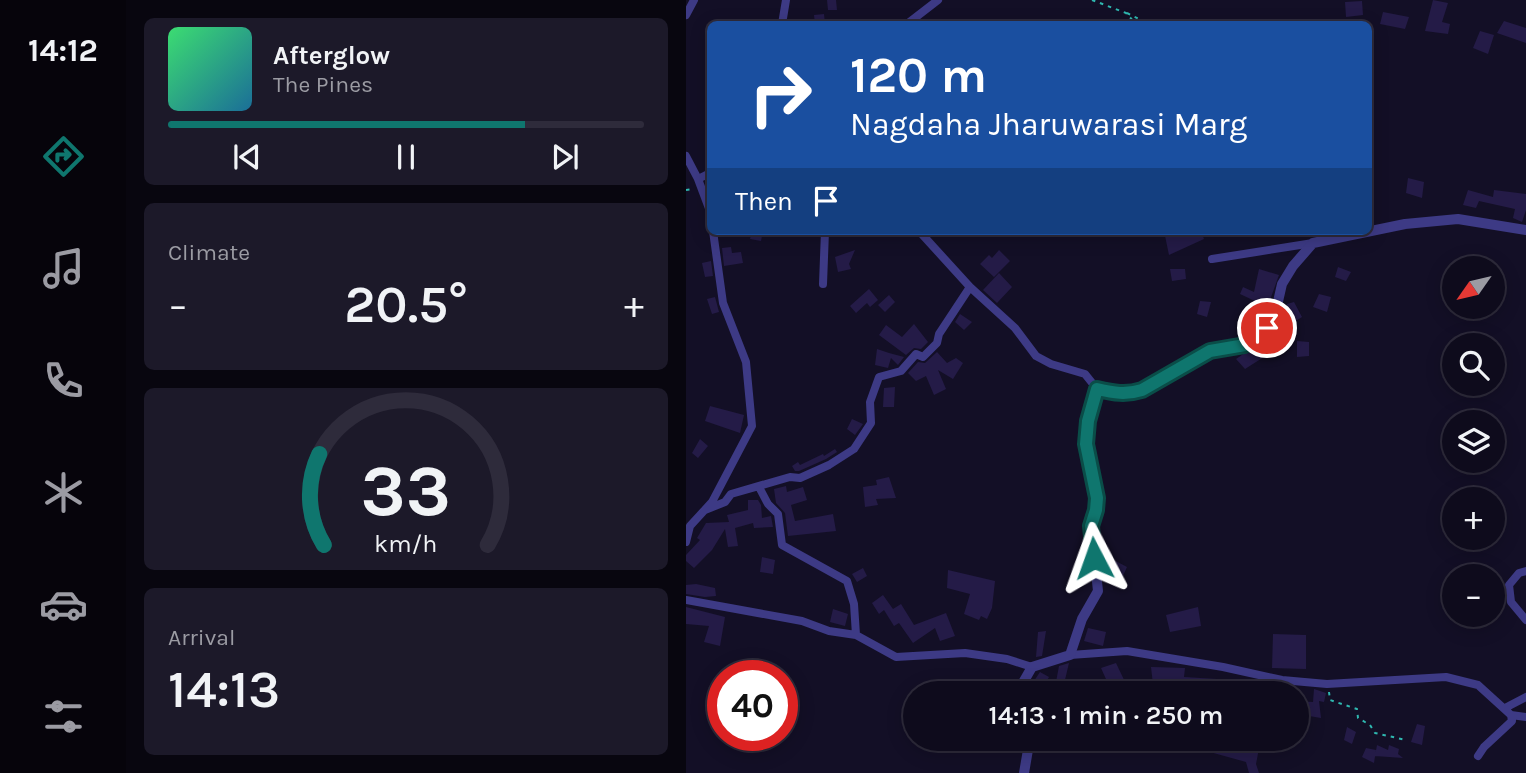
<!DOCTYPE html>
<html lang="en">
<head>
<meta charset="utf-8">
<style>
  body { margin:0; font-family:Karla,sans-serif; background:#1c1929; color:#f1f3f6; height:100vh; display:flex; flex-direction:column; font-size:26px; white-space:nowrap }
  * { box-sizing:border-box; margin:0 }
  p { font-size:23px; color:#9b9ba3 }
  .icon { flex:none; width:38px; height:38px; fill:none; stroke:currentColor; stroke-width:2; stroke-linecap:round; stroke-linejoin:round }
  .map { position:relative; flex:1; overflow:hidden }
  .side { display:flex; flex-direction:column; gap:18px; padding:18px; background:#08060f; width:560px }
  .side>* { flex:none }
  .guide { position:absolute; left:21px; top:21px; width:665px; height:214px; border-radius:10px; box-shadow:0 4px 18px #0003,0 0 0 2px #2e2b3b; background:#1a4fa0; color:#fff; overflow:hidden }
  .needle { width:46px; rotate:236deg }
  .controls { position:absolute; left:756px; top:256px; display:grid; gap:14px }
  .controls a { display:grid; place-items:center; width:63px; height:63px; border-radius:50%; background:#0e0b1c; box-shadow:0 4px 18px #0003,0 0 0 2px #2e2b3b; font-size:35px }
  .speed { position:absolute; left:21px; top:660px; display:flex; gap:14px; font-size:35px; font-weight:700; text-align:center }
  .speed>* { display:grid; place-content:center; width:91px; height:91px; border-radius:50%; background:#0e0b1c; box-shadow:0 4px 18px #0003,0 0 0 2px #2e2b3b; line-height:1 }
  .speed .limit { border:10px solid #d22; background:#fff; color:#111 }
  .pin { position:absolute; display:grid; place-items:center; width:60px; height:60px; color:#fff; margin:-30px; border:4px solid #fff; border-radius:50%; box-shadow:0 2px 7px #0007 }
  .me { position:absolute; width:77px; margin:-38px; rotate:356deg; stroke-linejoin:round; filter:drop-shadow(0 0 5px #0008) }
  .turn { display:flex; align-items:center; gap:24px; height:147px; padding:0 28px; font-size:32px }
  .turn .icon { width:91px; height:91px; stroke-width:2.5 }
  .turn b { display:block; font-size:49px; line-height:60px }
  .then { display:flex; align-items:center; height:66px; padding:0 28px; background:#0003; gap:14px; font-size:26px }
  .big { font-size:52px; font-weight:600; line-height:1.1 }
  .side .card { flex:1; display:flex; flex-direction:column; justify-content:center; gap:10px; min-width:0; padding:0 24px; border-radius:10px; background:#1c1929 }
  .side .dial { align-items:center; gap:0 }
  .dial svg { height:182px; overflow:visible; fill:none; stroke:#2e2b3b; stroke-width:7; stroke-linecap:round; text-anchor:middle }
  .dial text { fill:#f1f3f6; stroke:none }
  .song { display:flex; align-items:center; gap:21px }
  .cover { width:84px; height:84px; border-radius:10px; background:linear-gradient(135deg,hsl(140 70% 55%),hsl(200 70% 35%)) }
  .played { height:7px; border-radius:4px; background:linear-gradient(90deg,#0f766e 75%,#2e2b3b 75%) }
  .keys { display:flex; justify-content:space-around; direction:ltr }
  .heat { display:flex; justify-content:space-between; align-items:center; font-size:38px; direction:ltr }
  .trip { position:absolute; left:217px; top:681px; width:406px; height:70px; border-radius:35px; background:#0e0b1c; box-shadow:0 4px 18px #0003,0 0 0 2px #2e2b3b; font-weight:600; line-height:70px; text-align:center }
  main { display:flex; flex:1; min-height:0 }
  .dock { display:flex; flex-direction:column; width:126px; justify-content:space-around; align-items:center; background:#06040b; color:#9b9ba3 }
  .dock .icon { width:49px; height:49px }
  .dock .current { color:#0f766e }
  .dock b { font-size:32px; color:#f1f3f6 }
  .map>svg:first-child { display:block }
</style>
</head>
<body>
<main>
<nav class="dock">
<b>14:12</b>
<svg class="icon current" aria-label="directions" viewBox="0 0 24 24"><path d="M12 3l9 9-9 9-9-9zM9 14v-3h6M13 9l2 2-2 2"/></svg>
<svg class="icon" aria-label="music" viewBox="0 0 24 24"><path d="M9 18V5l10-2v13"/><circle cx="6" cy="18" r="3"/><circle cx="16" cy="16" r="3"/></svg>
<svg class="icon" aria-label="phone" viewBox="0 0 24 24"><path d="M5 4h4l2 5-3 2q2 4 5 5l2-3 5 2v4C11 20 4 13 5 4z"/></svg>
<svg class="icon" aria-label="climate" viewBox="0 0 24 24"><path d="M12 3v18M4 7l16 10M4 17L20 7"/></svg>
<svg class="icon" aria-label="car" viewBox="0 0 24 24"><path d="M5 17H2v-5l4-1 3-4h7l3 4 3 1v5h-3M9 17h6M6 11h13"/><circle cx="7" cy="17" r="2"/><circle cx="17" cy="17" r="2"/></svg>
<svg class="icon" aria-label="filters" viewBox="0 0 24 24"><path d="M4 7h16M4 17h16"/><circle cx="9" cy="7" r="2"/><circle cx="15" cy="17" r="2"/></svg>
</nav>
<section class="side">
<div class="card">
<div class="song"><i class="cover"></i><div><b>Afterglow</b><p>The Pines</p></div></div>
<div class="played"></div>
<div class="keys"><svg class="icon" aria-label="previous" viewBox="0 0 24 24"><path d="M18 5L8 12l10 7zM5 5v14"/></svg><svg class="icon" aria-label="pause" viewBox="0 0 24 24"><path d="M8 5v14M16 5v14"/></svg><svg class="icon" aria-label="next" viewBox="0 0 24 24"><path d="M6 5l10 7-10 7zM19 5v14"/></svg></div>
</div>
<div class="card"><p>Climate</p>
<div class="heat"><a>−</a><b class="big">20.5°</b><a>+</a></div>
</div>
<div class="card dial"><svg viewBox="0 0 100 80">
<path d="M14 69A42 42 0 1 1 86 69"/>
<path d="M14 69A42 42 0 0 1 12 29" stroke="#0f766e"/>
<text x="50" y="56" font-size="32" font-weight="700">33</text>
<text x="50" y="72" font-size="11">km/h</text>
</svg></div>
<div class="card"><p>Arrival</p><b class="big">14:13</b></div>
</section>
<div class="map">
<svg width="840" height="773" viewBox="0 0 840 773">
  <rect width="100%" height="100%" fill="#130f26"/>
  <path fill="#241b47" d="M141,0h9l1,10h-9z
    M747,0l15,3 -6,19 8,2 -2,10 -23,-3z
    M676,1l1,14 -17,2 -1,-15z
    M697,12l26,5 -4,12 -25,-5z
    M138,14l1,10h-10l-1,-9z
    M818,21l22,7v15l-29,-10z
    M794,31l14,4 -6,19 -15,-6z
    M722,178l16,4 -2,16 -16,-5z
    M782,190l25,7 1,-7 32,4v16l-4,12 -9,-4 2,-9 -36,-8 -3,7 -13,-3z
    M66,231h11l-2,10 -11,-2z
    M478,231h37l3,8 -35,16z
    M45,247l1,6 9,-1 2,11 -19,3 -2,-18z
    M169,250l-6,14 2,5 -13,3 -3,-15z
    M313,250l11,11 -16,16 -14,-13 9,-9 3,3z
    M25,261l2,15 -8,1 -3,-14z
    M652,267l13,5 -5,9 -11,-4z
    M484,269h15l1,10 -14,2z
    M573,269l20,6 -14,39 -11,-6 3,-6 -17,-8 3,-7 11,5z
    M313,273l13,14 -15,16 -14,-13z
    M183,289l9,11 -8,7 -3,-4 -11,10 -6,-7z
    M633,294l12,3 -4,15 -14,-5z
    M203,295l6,7 -10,10 -7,-7z
    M29,297l4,15 -7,2 -5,-15z
    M514,301l11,1 -4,15 -10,-3z
    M608,302l8,15 -11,7 -7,-12 3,-8z
    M274,314l12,8 -8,8 -9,-8z
    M228,324l14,18 -7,7 -7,-1 -8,7 -27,-20 7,-10 16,12z
    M578,340h7l7,7 -9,9 -2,-1 -22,14 -9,-10z
    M611,341l12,1v14l-12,1z
    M191,349l12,4 15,4 -6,8 -7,-7 -3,10 -13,-3z
    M251,352l10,11 9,-5 7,5 -10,16 -15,-9 8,19 -12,6 -8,-19 -10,5 -8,-8 10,-11 7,1z
    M209,387l-1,20h-11l1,-19z
    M24,406l34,9 -4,18 -35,-12z
    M166,419l11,5 -8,11 -8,-6z
    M14,439l8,7 -10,12 -6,-5z
    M149,449l2,3 -11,7 -27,12h-4l-3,-5 6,-4 2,3 23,-11 1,2z
    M203,477l7,21 -20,1 2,6 -13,2 -2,-20 14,-2 -1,-5z
    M100,486l1,6 16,-5 4,13 -16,5 4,16 38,-7 3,17 -48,5 -3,-23 -9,-10 -2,-14z
    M62,500h10l3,5 1,13 9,-2 2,11 -19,1 -1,-5 -18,5 3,18 -10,1 -3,-18 -13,21 -18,18 -8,-7v-6l14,-15 -3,-2 9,-15 23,-1 -2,-7 21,-5z
    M76,557l13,3 -2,14 -13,-2z
    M422,557l19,10 -5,11 -19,-6z
    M177,568l4,8 -10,6 -5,-8z
    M262,570l47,11 -3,27 -5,11 -6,-3 -2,4 -15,-6 6,-20 -23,-6z
    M10,584l19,4 1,8 -11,1 -19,-3v-9z
    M197,595l10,14 8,-5 13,21 32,-12 9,23 -15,5 -5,-13 -22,15 -14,-20 -5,3 -10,-16 -5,4 -7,-11z
    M0,607l39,10 -5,29 -16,-4 5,-16 -23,-2z
    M512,607l3,19 -31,6 -4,-17z
    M147,609l15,5 -3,12 -15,-4z
    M402,628l18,4 -3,14 -19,-5z
    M360,631l-4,25 -6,1 2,-25z
    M587,634l33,1v34l-34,-1z
    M383,663l-5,21 -8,-2 3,-16z
    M430,663l10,21 -16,4 -9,-20z
    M465,667l34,1 -1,9 33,2v5l34,4v5h-97z
    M354,672l9,5 -9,16h-14z
    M628,689l12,4 -2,9 -5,-1 2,17 -24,-4v-13l16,1z
    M731,724l8,2 -3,19 -11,-3z
    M661,727l9,5 -4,12 -8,-4z
    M513,738h62l-5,26 3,9h-10l-3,-11 -47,-13z
    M691,745l11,5 1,-5 10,4 -1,5 5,4 -28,-2z
    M680,748l10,2 -2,13 -12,-6z"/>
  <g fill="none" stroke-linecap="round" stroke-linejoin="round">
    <path stroke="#2fb8b0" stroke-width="2" stroke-dasharray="3.5 5" stroke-linecap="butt" d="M406,0l34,13 10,11
      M441,13l22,11
      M0,190l7,-1
      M643,692l1,8 27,9 1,9 12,7 5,8 31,7"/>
    <path stroke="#3d3a85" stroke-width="8" d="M0,15l8,-15
      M96,24l4,-24
      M221,24l31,-24
      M0,156l12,23 12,32
      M12,179l12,-6
      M233,231l51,56 45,41 21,28 15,8 34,10 12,15
      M526,259l101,-16
      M137,284l2,-53
      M73,487l9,17 10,10 4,31 65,36 7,23 2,31
      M19,510l20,-8 6,-8 59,-17 10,1 29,-13 25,-16 17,-26 -1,-21 9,-25 22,-6 15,-17 7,3 14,-14 2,-9 31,-47
      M0,542l4,-16 22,-24 40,-76 -6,-64 -23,-59 -10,-72
      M840,571l-7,2 -10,12 2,17 15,18
      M0,600l116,21 27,10 27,4 40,22 69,-4 42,6 25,8
      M384,655l57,-4 96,16 59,13 45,4 119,-7 32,8 33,30 15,2
      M819,708l21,-11
      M792,756l6,-9 28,-26 -1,-6"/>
    <path stroke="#3d3a85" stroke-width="10" d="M331,693l15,-26 38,-12 12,-36 16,-28 -7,-65 5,-16 1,-12 -11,-54 2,-23 9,-32 20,5h13l12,-4 68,-39 35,-6 22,-17 10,-22 5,-22 11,-18 20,-23 92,-19 53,-5 68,11
      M338,773l6,-35"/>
  </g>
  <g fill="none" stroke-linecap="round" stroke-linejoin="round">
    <g stroke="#0a4d48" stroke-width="18">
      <path id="route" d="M408,558l-3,-32 5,-16 1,-12 -11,-54 2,-23 9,-32c17,4 29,6 45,1l68,-39 35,-6 22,-17"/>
    </g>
    <use href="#route" stroke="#0f766e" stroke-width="12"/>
  </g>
</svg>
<div class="controls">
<a><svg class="needle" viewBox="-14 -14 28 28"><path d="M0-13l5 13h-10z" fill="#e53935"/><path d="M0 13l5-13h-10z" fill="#9b9ba3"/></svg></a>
<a><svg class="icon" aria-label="search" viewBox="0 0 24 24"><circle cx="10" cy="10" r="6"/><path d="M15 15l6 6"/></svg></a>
<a><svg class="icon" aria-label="layers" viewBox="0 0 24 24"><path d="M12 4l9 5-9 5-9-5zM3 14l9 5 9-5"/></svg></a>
<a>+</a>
<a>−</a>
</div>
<div class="speed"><div class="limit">40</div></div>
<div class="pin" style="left:581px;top:328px;background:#d93025"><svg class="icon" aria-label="arrive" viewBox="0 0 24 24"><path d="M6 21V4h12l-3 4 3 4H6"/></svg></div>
<svg class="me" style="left:408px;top:558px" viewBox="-20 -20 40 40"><path d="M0-17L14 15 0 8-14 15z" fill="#0f766e" stroke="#fff" stroke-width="4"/></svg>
<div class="trip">14:13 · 1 min · 250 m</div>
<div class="guide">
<div class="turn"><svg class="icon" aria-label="right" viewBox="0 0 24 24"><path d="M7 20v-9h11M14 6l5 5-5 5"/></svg><div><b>120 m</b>Nagdaha Jharuwarasi Marg</div></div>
<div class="then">Then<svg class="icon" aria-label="arrive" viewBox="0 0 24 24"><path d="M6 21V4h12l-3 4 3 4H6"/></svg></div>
</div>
</div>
</main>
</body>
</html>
